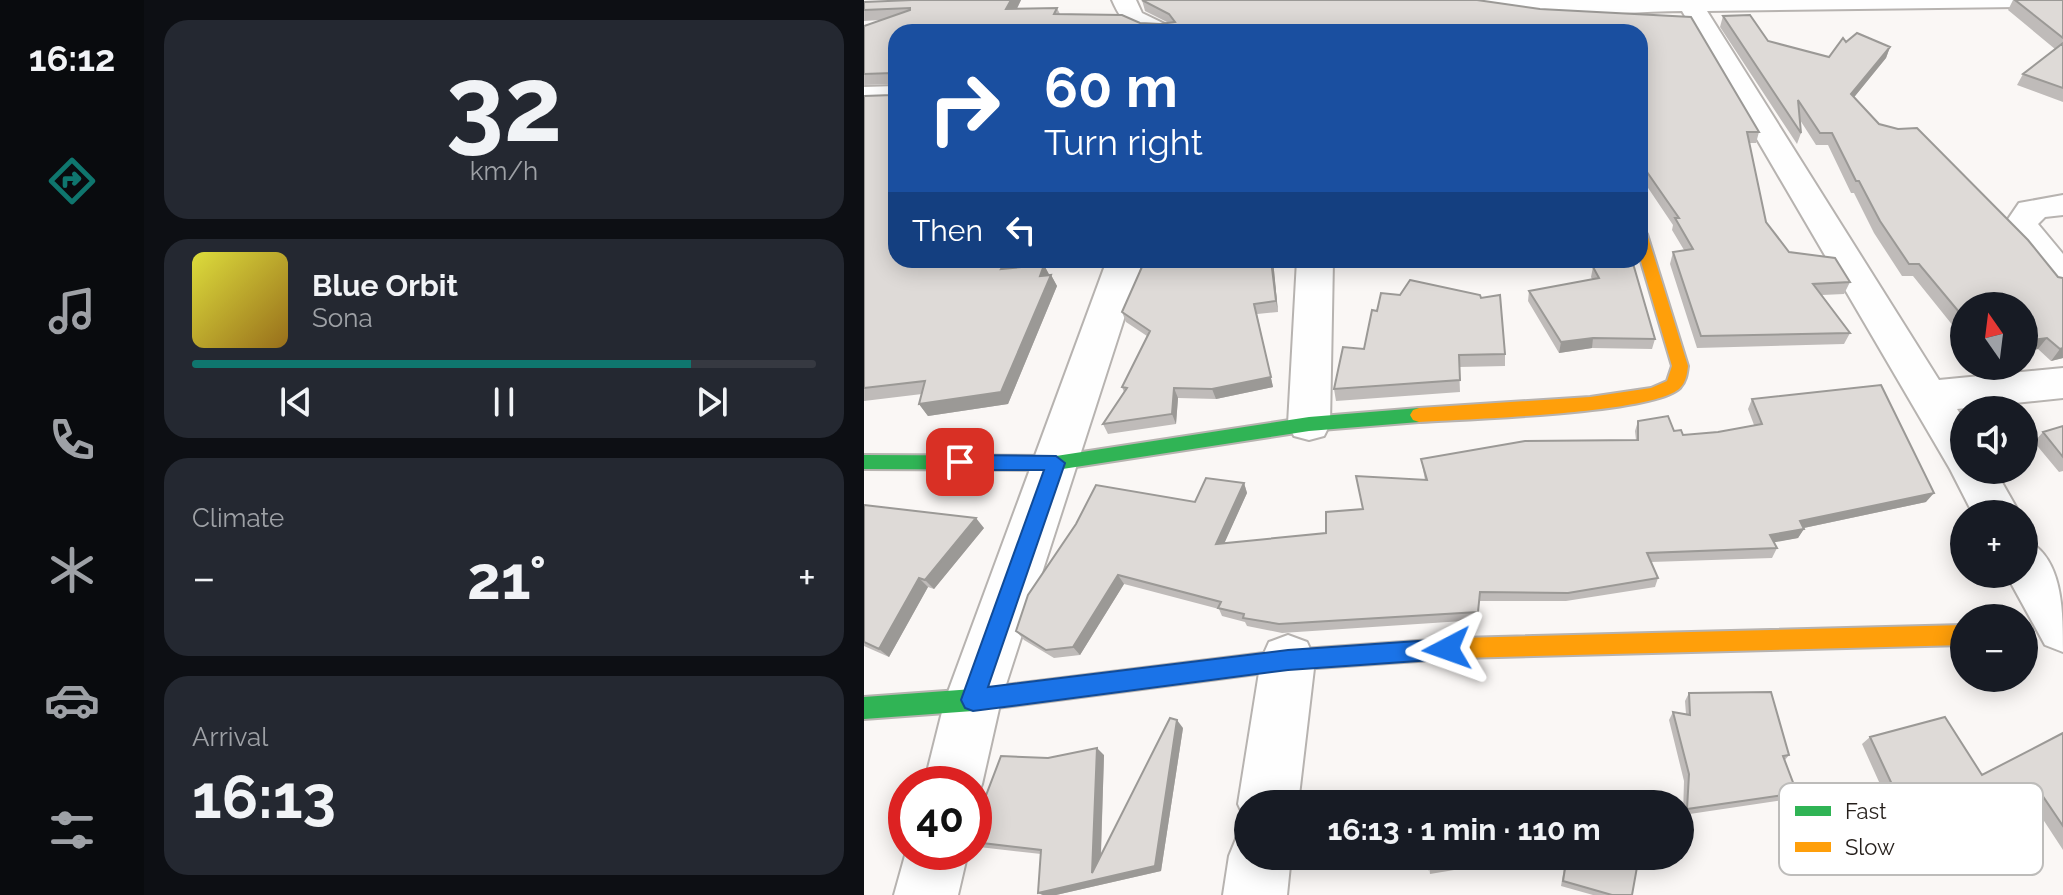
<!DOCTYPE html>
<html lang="en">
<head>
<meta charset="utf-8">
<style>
  body { margin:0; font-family:Raleway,sans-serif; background:#242831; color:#f1f3f6; height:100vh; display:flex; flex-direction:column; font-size:30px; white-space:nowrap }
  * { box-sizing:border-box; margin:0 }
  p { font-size:26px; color:#9ea1a6 }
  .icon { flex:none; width:44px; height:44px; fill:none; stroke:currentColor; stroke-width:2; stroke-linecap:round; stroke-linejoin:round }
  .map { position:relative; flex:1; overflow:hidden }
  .details { display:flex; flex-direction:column; gap:20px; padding:20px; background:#0d0f14; width:720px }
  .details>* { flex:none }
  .banner { position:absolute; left:24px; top:24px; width:760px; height:244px; border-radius:24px; box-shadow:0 4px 20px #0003; background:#1a4fa0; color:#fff; overflow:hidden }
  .needle { width:52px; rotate:346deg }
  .tools { position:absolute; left:1086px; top:292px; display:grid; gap:16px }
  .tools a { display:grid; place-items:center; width:88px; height:88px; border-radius:50%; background:#171b24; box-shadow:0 4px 20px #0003; font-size:40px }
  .speed { position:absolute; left:24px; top:766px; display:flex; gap:16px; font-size:40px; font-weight:700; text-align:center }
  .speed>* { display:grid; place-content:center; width:104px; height:104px; border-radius:50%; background:#171b24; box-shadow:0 4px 20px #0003; line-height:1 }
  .speed .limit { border:12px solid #d22; background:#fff; color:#111 }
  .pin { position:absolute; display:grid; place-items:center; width:68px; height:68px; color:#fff; margin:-34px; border-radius:16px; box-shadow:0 4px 12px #0006 }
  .me { position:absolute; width:88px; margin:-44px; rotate:266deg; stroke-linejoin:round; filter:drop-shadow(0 0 6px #0008) }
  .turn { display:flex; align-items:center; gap:28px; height:168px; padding:0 24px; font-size:36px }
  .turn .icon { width:104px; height:104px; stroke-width:2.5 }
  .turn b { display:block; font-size:56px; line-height:68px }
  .then { display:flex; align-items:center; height:76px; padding:0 24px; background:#0003; gap:16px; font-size:30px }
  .big { font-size:60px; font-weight:700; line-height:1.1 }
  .details .card { flex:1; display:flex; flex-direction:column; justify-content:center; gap:12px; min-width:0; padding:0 28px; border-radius:24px; background:#242831 }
  .details .dial { align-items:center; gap:0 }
  .dial b { font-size:104px; line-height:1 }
  .song { display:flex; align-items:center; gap:24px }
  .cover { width:96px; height:96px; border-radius:12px; background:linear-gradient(135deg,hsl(60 70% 55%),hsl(40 70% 35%)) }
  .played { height:8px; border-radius:4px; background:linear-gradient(90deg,#0f766e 80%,#363941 80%) }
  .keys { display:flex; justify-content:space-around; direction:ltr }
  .heat { display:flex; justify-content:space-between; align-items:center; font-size:44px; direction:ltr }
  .trip { position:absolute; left:370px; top:790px; width:460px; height:80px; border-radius:40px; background:#171b24; box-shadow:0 4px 20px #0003; font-weight:700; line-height:80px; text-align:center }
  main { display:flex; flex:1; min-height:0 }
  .tabs { display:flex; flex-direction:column; width:144px; justify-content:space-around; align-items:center; background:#090b0e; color:#9ea1a6 }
  .tabs .icon { width:56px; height:56px }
  .tabs .on { color:#0f766e }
  .tabs b { font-size:36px; color:#f1f3f6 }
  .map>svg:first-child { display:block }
</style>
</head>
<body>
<main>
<nav class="tabs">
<b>16:12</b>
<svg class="icon on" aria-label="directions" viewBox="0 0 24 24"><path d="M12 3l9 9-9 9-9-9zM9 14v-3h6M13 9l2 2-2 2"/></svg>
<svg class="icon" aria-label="music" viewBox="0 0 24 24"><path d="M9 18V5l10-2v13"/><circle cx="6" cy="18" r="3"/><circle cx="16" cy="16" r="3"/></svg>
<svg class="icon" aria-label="phone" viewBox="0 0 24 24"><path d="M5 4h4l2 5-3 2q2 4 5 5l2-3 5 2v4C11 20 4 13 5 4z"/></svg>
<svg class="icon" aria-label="climate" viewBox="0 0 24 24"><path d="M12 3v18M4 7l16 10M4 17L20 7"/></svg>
<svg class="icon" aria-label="car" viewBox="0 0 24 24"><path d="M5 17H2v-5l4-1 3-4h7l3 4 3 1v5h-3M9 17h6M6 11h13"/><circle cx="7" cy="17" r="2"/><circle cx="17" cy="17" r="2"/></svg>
<svg class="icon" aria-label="filters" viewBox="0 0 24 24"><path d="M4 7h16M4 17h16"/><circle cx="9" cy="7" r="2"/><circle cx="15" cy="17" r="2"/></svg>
</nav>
<section class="details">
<div class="card dial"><b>32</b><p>km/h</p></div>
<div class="card">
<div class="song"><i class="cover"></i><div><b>Blue Orbit</b><p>Sona</p></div></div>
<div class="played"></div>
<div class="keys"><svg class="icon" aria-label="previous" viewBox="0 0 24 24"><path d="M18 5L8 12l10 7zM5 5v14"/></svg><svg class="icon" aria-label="pause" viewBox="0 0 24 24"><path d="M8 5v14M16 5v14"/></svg><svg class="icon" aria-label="next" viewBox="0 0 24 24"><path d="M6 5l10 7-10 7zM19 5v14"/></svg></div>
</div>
<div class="card"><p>Climate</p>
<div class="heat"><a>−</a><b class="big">21°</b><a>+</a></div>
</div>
<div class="card"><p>Arrival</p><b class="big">16:13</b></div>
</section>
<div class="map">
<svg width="1199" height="895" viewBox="0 0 1199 895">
  <rect width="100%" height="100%" fill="#faf7f5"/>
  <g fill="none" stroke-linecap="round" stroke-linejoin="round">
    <g stroke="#b7b3b0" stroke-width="4">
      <path id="street" d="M248,0h24l6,13 29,14 4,5c-35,0 -48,3 -63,-32z
        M587,0h579l-3,5 -9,2 -311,4 232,369 124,-12v30l-106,11 7,10v51h31l25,44h-47l-23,-45 -268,-458c-69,1 -161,11 -228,-6z
        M32,86v18l-32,1v-18z
        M1199,195v20l-18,2 -7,7 25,30v36l-13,-4 -46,-61 15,-22z
        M243,260h36l-142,440 -19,84 -8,20v-20h-50l21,-84z
        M433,260h36l-3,164 -6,12 -15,4 -15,-4 -6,-12z
        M1160,539c39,17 39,71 39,113l-18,-7 -39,-71h18z
        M424,635l19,7 8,18 -17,144h-50v22l-10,-22 23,-144 8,-18z
        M384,830v26h43l-4,39h-64l6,-39 9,-22z
        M42,852h62l-10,43h-64z"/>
    </g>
    <g stroke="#b7b3b0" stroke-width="4">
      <path id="fast" d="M555,408l9,7 -9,7 -110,9 -253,39 -192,-1v-14l192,1 253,-39z
        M597,638l8,3 3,7 -3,7 -8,3 -173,12 -315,41 -109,8v-22l109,-8 315,-39z"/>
    </g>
    <g stroke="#b7b3b0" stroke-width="4">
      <path id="slow" d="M776,230l7,4 41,132c-1,8 -2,16 -8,22 -26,26 -217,31 -261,34l-6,-2 -3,-5 3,-5 6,-2 171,-11 61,-9 16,-7 5,-15 -32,-108z
        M1100,625v20l-503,13 -8,-3 -3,-7 3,-7 8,-3z"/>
    </g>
    <use href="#street" fill="#fefefe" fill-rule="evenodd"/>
    <use href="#fast" fill="#30b455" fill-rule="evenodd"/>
    <use href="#slow" fill="#ff9f0a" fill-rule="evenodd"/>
  </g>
  <path fill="#bfbbb9" d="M48,0h109l-4,9 40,-1 3,6 62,1 18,8 20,1 9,-1 -24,-12 -3,-11h335l63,9 151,8 68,115 -3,11h-7l17,79 23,30 46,6 15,24 -6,12 -22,1 28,38 -6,11 -147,4 -27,-84 3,-12 11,-2 -12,-20 1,-5 -33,-49v-144h-744v228h122l-4,8 30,-3 5,10h2l6,11 -49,118 -80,12 -9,-12 3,-10 -58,7v-305l28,-1v-11l-28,1v-59l17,-6 -17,1v-19z
    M1149,0h50v102l-46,-17 6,-11 32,-25 -47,-39z
    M859,16l45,25 61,16 17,-15 44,5 -4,11 -32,39 25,27 149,116 35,118 -12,3 -13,-12 -14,3v-46h-60v30l-2,1 -49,-61h-11l-28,-43 -20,-40h-3l-23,-48h-12l-16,-25 1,13 -4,11 -77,-117z
    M281,260h128l5,52 -21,2 16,73 -57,12 -38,-1 -2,26 -68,10 -5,-10 21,-32 -2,-5 25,-51 -21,-14 -4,-10z
    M729,267l62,72 -3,10 -60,-1 -33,5 -31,-52 1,-10 63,-12 -1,-2z
    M536,295l105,59v12l-46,1 1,25 -124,9 -2,-12 30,-40 13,-38z
    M888,399l174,103 -122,26 -6,10 -24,4 3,6 -5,10 -121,4 7,16 -3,9 -89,14h-87l-1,19 -196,13 -35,-7 -2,-4 -23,-6 -3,-7 -95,-25 -44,71 -26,3 -30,-18 -8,-9 179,-129 49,-19 3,10 -23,50 102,-10 36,-24 63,-29 -4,-21 215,-19 -1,-9 3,-10 36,10 9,4 35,-3 36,-7 -6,-16z
    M1199,426v45l-4,1 -25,-30 9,-10z
    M0,505l120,23 -50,61 -6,-2 -39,70 -25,-11z
    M825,693l100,62 -4,5 12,33 -7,6 -107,16 1,-34 -15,-61 4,-8 13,2 -1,-13z
    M319,728l-22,143 -105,24h-13l-5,-2 3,-39 -62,-7 -5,-2v-18l74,-69 56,-3 -3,101z
    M1199,733v117l-32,-49 -125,41 -44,-98 8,-7 112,38z
    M564,856l44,6v5l-42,7z
    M702,856h73l-7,39h-39l-32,-9z"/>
  <path fill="#9b9996" d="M147,0h10l-10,20 -5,-11z
    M1026,47l-4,11 -39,48 4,-12z
    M142,260h12l-10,21 -7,-12z
    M407,260h2l5,52 -2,-11z
    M180,265l6,11 1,-1 6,11 -49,118 -80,12 -9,-12 121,-128z
    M390,304l19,83 -57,12 -4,-10z
    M729,338l-1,10 -33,5 2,-11z
    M1183,338l-9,11 -14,3 1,-10z
    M1199,348v10l-12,3 9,-12z
    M310,388l4,10 -2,26 -4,-10z
    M380,483l3,10 -27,60 -4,-9z
    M1070,493l-8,9 -132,28 6,-9z
    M112,518l8,10 -50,61 -9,-9z
    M940,529l-6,9 -33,6 5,-9z
    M254,575l6,9 -44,71 -7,-8z
    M55,578l9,9 -39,70 -10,-8z
    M313,720l6,8 -22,143 -105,24h-13l-5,-2 117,-27z
    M233,748l7,7 -4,123 -8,-5z
    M1178,795l-11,6 -125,41 10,-6z"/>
  <path fill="#dedad7" stroke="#9b9996" stroke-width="2" d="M48,0h99l-5,9 51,-1 -3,6 68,1 18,8 20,1 15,-2 -6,-8 -27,-14h335l63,9 151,8 68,115h-12l19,90 23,30 46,6 15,24 -37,2 37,49 -149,3 -28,-84 20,-3 -18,-31h4l-39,-56v-130h-744v228h110l-5,9 43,-4 -4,11 11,-1 -50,117 -82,12 6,-23 -61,7v-292l28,-1v-22l-28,1v-48l46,-16v-2l-46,2v-8z
    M1151,0h48v38z
    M886,15l18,26 61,16 14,-19 3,4 11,-9 33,14 -39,47 28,30 19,5 19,-1 111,112 30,37 5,1v70l-3,1 -13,-11 -23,3v-35h-60v12l-45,-54h-10l-29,-43 -21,-40h-3l-24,-48h-12l-22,-33 3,33 -78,-117z
    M1199,43v45l-40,-14z
    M281,260h126l5,41 -22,3 17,73 -59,12 -38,-1 -2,26 -69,10 24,-36 -5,-1 28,-56 -28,-19z
    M768,260l23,79 -62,-1 -32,4 -32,-51 70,-13 -6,-11z
    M546,280l70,15 1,3 19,-3 5,59 -46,1 1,25 -126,9 9,-42 21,2 8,-39 5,1 4,-18 19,2z
    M1017,385l53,108 -134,28 4,8 -34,6 7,13 -130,5 11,25 -90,15 -88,-1 -2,20 -199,12 -36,-6 1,-4 -26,-6 3,-6 -103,-27 -45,72 -27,3 -30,-19 12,-36 48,-71 20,-39 99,17 11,-24 38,5 -28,61 110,-11v-21l37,-3 -7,-33 71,4 -6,-21 104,-18 113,-1v-19l30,-5 6,15 7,-1 2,5 35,-3 44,-8 -10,-25z
    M1199,426v31l-20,-25z
    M0,505l112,13 -51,62 -6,-2 -40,71 -15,-7z
    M907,692l18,63 -6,1 14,37 -110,16 2,-35 -16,-62 17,3 -1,-22z
    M1081,717l37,58 81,-42v93l-21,-31 -126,41 -46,-99z
    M306,718l7,2 -22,146 -117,27 3,-43 -67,-8v-15l27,-71 47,2 49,-10 -5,125z
    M564,856h43l1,6 -43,7z
    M703,856h72l-7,39h-20l-49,-14z"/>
  <path fill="#1a73e8" stroke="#114b97" stroke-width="2" d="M96,455l96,1 9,7 -77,224 300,-37 159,-11 7,3 4,7 -4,7 -7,3 -159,11 -315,41 -8,-3 -4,-8 83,-230h-84l-9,-8z"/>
  <rect x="915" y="783" width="264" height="92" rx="12" fill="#fff" stroke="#bdbcba" stroke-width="2"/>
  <rect x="931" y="806" width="36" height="10" fill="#30b455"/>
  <rect x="931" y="842" width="36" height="10" fill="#ff9f0a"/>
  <g font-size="22" fill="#241e1a">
    <text x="981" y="819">Fast</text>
    <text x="981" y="855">Slow</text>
  </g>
</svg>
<div class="tools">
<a><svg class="needle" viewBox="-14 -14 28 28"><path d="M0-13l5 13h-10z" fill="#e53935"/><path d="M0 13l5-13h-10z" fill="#9ea1a6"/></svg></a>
<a><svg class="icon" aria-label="sound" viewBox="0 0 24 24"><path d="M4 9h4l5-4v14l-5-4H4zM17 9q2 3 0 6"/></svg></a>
<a>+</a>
<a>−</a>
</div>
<div class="speed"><div class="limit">40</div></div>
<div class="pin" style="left:96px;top:462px;background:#d93025"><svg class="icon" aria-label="arrive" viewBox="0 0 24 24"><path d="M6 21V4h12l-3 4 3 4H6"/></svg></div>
<svg class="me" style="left:583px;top:649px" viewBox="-20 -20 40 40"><path d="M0-17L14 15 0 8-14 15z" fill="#1a73e8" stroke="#fff" stroke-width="4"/></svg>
<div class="trip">16:13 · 1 min · 110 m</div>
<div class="banner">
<div class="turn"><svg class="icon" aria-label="right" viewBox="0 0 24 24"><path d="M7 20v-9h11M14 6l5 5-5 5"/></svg><div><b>60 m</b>Turn right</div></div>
<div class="then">Then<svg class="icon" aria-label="left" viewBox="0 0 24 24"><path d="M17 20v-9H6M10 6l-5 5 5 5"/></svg></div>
</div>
</div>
</main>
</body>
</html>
